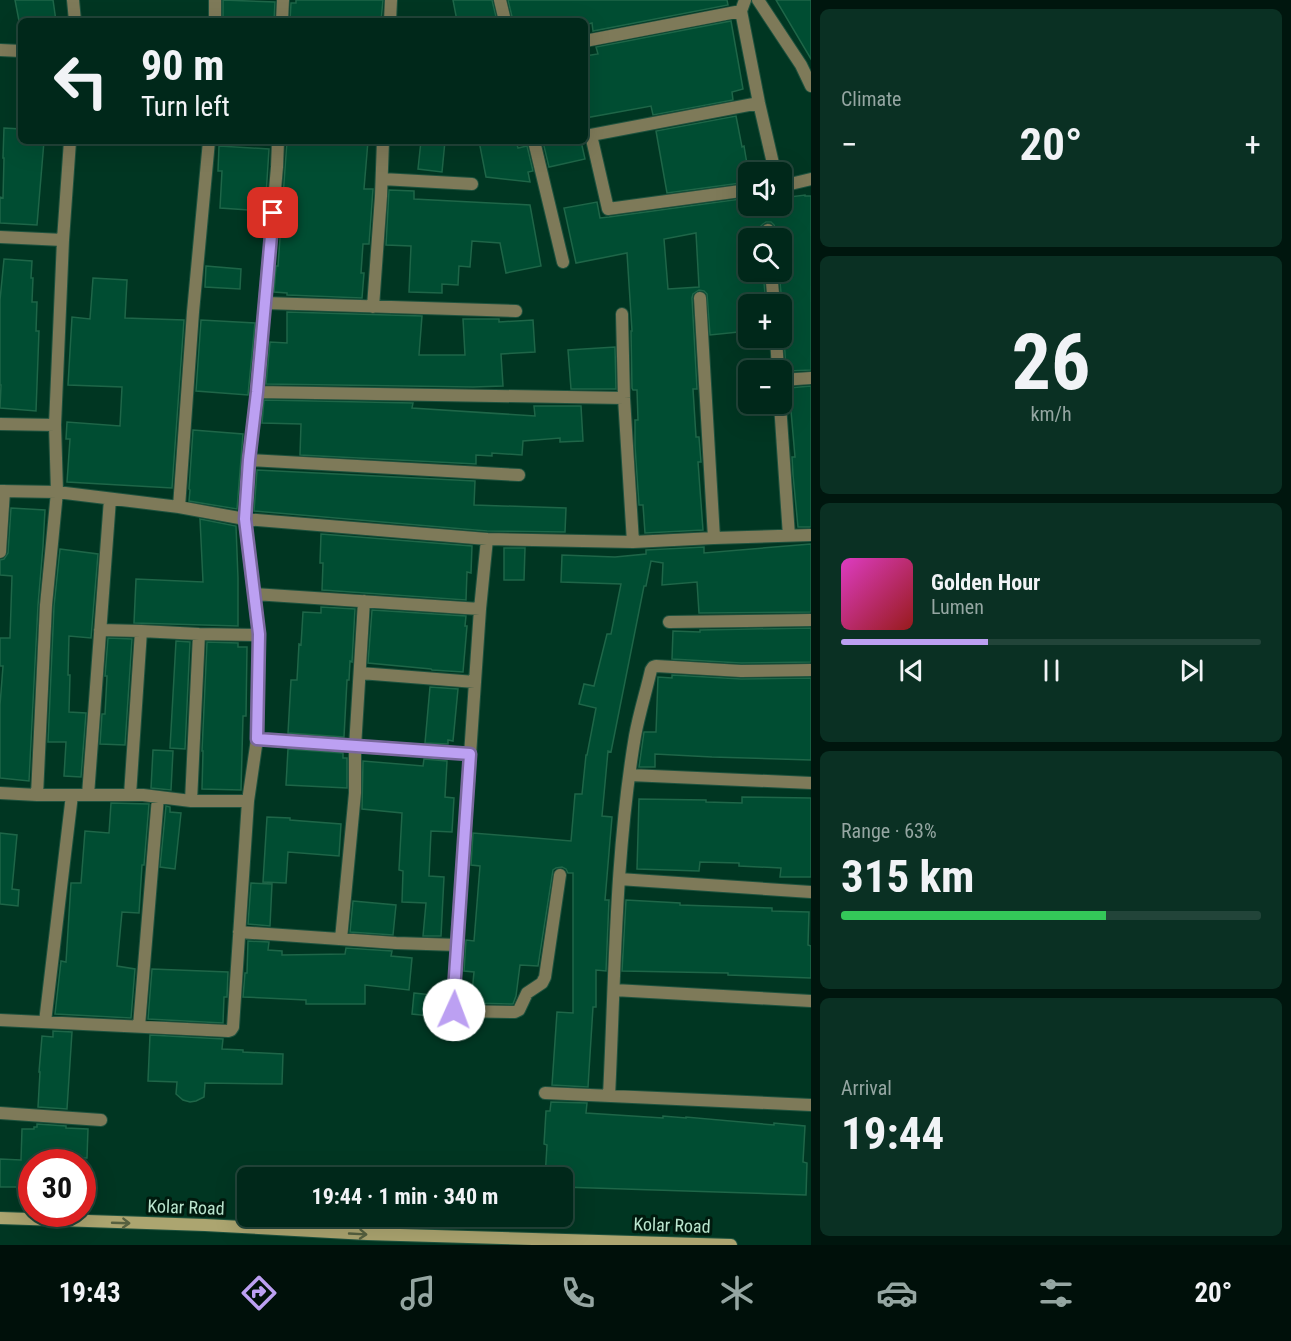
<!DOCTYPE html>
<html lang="en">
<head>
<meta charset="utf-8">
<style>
  body { margin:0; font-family:"Roboto Condensed",sans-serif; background:#0a3023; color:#f1f3f6; height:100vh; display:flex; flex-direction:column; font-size:22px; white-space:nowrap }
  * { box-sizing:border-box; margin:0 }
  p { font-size:20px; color:#95a6a2 }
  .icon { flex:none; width:33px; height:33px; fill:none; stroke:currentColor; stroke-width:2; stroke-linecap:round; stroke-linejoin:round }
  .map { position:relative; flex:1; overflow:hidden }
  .details { display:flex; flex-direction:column; gap:9px; padding:9px; background:#00160e; width:480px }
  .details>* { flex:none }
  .hud { position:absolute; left:18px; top:18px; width:570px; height:126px; border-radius:9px; box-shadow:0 6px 24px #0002,0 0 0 2px #224439; background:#00281a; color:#f1f3f6; overflow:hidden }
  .controls { position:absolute; left:738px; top:162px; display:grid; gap:12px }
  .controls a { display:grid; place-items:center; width:54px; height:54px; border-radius:9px; background:#00281a; box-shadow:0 6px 24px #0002,0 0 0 2px #224439; font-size:30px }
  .speed { position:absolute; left:18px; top:1149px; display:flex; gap:12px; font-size:30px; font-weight:700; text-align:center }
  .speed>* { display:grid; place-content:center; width:78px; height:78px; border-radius:50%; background:#00281a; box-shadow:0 6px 24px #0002,0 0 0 2px #224439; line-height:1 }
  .speed .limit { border:9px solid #d22; background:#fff; color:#111 }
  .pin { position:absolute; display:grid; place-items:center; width:51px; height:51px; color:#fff; margin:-26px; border-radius:12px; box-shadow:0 3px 9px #0006 }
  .me { position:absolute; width:66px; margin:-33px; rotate:2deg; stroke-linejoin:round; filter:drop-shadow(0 0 4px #0008) }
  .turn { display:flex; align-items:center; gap:21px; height:126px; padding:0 24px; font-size:27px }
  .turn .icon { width:78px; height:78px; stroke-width:2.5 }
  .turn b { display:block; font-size:42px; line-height:51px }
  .big { font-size:45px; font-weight:700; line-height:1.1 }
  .details .card { flex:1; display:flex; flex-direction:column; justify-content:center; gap:9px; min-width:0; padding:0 21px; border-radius:9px; background:#0a3023 }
  .details .dial { align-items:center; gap:0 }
  .dial b { font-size:78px; line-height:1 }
  .song { display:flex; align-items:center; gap:18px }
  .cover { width:72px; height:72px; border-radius:9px; background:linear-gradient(135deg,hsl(310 70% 55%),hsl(0 70% 35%)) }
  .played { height:6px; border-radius:3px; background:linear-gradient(90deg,#bca0f2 35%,#224439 35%) }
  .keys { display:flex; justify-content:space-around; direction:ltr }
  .heat { display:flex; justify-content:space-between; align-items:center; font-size:33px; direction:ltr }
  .charge { height:9px; border-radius:4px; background:linear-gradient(90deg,#34c759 63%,#224439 0) }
  .trip { position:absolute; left:237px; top:1167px; width:336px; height:60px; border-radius:9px; background:#00281a; box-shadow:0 6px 24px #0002,0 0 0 2px #224439; font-weight:700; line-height:60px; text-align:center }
  .tab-bar { display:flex; height:96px; justify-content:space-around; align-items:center; background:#00100a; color:#95a6a2 }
  .tab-bar .icon { width:42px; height:42px }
  .tab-bar .on { color:#bca0f2 }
  .tab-bar b { font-size:27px; color:#f1f3f6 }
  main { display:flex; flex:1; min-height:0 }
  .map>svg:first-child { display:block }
</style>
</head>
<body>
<main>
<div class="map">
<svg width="811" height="1245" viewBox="0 0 811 1245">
  <rect width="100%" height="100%" fill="#003622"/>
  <path fill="#004d32" stroke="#1e6648" stroke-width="1.5" fill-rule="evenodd" d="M15,0h38l3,21h-37z
    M223,0l52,2 -1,19h-51z
    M296,0h87l-2,21h-91l1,-18h5z
    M453,0h39l5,21h-40z
    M508,0h219l1,5 -135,26 -1,-8 -7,2v-4h-72z
    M776,0h35v59z
    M731,21l12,68 -11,3 1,8 -80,15 -2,-9 -66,12v-62l13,-2 -2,-7z
    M736,116l6,31 2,-1 4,24v12l-81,11 -11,-62z
    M4,128l17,1v12h23l-7,84 -37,-2v-26l3,1 1,-40h-1z
    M287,141h81l-4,48h9l-4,55h-6l-2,29h3l-2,25 -75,-3v-2l-13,-1 2,-26h2z
    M421,141h24l-3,31 -24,-3z
    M479,141h37l2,7 9,-2 6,25 -5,1 2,10 -44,-5z
    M549,141h32l4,18 -36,8 -6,-25z
    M219,146l50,3 -4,62 -45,-3 2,-37h-4z
    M389,190l25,1v8l116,6 11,61 -35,7 -6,-30 -28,-2 -2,26 -11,-1 -1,19 -16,-1v9l-33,-1 2,-46 -25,-1z
    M805,195v1h6v174l-23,1 -2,-1 -2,-33 -2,-5v-29l-3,-31h3v-34h-5l-1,-9 -2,-4 -3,-3h-5l-3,2 -3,3 1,11h-13v34h15l3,32h-18v27l-38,4 -3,-41 -3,-3 -5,-1 -6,4 -1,4 5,91h-4l3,48h3l2,25h-3l5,68 -58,3 -2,-28h-4l-4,-59v-26h3l-1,-30h-4l-1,-2 -1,-57h1l-5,-78 -51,10 -12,-55 33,-6 3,16 9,-1 139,-19v8h34v-8zM696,233l3,54 -31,2 -4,-50z
    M4,259l28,2 -1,17h2l-1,24h5l-1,29h3l-3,80 -36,-3 1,-23h-1v-85z
    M206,266l35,3 -1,20 -35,-2z
    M93,278l34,2 -2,38 59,2 -12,168 -105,-6 3,-43h-4l1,-17 53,4 2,-39 -54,-2 4,-68 18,2z
    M287,312l135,4 -3,39h46l-2,-36h36v3l34,-2 2,32 -34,2 2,32 -30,1 -207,-3 4,-42 17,1z
    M201,320l54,3 -7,72 -52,-4z
    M615,347l1,42h-45l-3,-39z
    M811,386v141h-13l-5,-52 -1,-18h3l-6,-69z
    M264,400l149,3 -1,5 123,8 -1,-10h47l2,35 -23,1v-4l-37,3 -1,14 -30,-2v3l-16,-1v9l-176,-9 1,-31 -39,-1z
    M193,430l50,4 -6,75 -48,-8 1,-11 -1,-1z
    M257,470l218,11 -1,24 92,3 -1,24 -78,-1 -233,-20z
    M11,508l34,2 -2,36 -5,59 -9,176 -29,-3v-73l3,-39h-3v-28h10l2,-62 -12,-1v-15l4,-1 4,-6z
    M200,519l36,7 2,52v48l-104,-3 2,-44 67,3z
    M321,534l151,12 -1,27 -4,-1 -1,28 -144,-10 1,-27h-3z
    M811,544v68l-112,1 -2,-31 -35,3 1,-22 -12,-2 -5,25h-2l-33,166 -3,-1 -6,65 10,1 -7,83h4l-3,71 -10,-1v37h-3l-5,80 -36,-2 5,-73 16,1v-140h-5l-2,-4 -4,-2 -6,1 -3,2 -15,96 -18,-1 -4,31 -3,8 -42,-1 3,-31 -10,-1 2,-31 8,1 6,-75 -9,-1 2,-32 98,8 4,-47h7l4,-39h1l9,-47 -17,-4 5,-20 10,2 13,-52h4l10,-50 -60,-2 1,-27 53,2 31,-3v-4l58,-3v6z
    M504,548h21l-1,32h-20z
    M60,549l38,5 -7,84 -22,-2 -1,39h2l-1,37 17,1 -5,64 -17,-1 2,-34h-18l6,-136z
    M321,607l34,2 -3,53 -2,-1 -1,19h-2l-3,57 -56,-4 3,-53h6l2,-36 2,1 2,-33 18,1z
    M372,610l94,6 -1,10h2l-4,46 -31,-2 -1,-1 -63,-6z
    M811,628v34l-70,1 -69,-4 1,-28 27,1v-2z
    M108,638l24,1 -7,106 -25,-1 2,-30h3l2,-38h-2z
    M176,641l14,1 -5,107 -15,-1z
    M207,642l31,1v4h9l-1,69h-3l-2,74 -39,-1 1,-38h-1z
    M672,675l69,4 70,-1v82l-99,-3 -57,-3v13h-16l5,-35h12l2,-55 14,1z
    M430,687l28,2 -5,52 -5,-1v4l-23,-1z
    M288,749l55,4v5h4v30l-61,-3z
    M153,750l20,1 -2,39 -20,-2z
    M424,759l23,2 -2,36 9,1 -2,34 -21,-1 -2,45 15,1 -3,59h-18l3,-33 -24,-1 1,-31 -4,-1 3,-57 -40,-4 1,-48 60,5z
    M742,797l69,1v79h-31l1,-9 -42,-2v-3l-39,-1 -1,9 -62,-2 2,-70 67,1v2l36,1z
    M111,803l38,1 -5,61h-2l-3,48 -17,-1 -5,54 18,3 -4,49 -76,-4 6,-53 5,1 5,-79h10l4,-52 24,2z
    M166,806l4,1v5l11,1 -6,56 -15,-2z
    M267,817l23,1v2l51,4 -2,32 -51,-4 -2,31 -23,-1z
    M0,833l17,2 -5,54 7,1 -1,16 -18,-2z
    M251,883l21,1 -2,42 -22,-2z
    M626,900l54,3v2l92,3v3l37,1 -1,33 3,1v32l-83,-3v-2l-106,-2z
    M353,901l43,4 -3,30 -43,-3z
    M248,941l21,1 -1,8 14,1v4l63,-1 1,-6 46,3 -1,5 21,2 -3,32 -44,-5v19h-59v-4l-63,-3 2,-24h2z
    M152,969l76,3 -1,25h-3l-1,26 -75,-4z
    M414,993l27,3 -2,21 -27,-3z
    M53,1031l19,1 -5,77 -29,-2 2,-35h-1l3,-36 11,1z
    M150,1035l73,4 -1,10 21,1v2l40,2 -1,30 -77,-1 -1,14 -8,4 -6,1 -7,-2 -7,-6 1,-12 -29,-1z
    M551,1102l36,1 -1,10 77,5v-2l23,2v-1l88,8v-2l31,3 -2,36 4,1 -1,32 -244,-8v-9h-17l2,-33 -3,-1 2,-33h4z
    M37,1124l29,2v2l22,1 -1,29h-4v4h-51l-1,25h-31v-28l21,1 1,-31h12v-2h3z"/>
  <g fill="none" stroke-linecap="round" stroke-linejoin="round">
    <g stroke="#1e523e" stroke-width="14">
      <path id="street" d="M73,0l2,21
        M500,0l5,21
        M745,0l-4,11 18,92 16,69
        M758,0l43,65 10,21
        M215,21v-21
        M282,21l1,-21
        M390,21l1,-21
        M585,41l156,-30
        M0,50l21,1
        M534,141l29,121
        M382,179l90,5
        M782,186l29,-7
        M748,190l-140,19 -17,-74 168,-32
        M768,230l1,8
        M0,237l63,3
        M771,272l3,32
        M700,298l14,240
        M265,303l251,8
        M373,307l8,-111 2,-55
        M622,314l2,84 9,144
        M776,338l2,32
        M782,380l29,-2
        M257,392l367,6
        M780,404l9,132
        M0,424l55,1
        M249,460l270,15
        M0,491l57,1 122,15 66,12 242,20 146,3 81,-4 97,-3
        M179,507l14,-195 16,-171
        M0,552l4,-61
        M254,594l226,15
        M669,622l142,-2
        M100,630l41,1
        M360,673l115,9
        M257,739l213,15
        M630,775l181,8
        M0,793l37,2h106l48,6h57
        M37,795l9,-190 11,-113 -2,-67 8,-185 7,-99
        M88,795l22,-296
        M130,795l11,-164 58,3 60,1
        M191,801l8,-167
        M619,879l192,13
        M239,932l157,11 61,2 23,-336 7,-70
        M341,939l14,-146v-46l9,-146
        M457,945l-4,61 4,5 58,1 4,-2 8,-17 15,-10 3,-6 15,-102
        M614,990l197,11
        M0,1020l228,11 3,-1 2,-3 15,-226 9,-62 2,-104 -14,-116 4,-59 8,-68 20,-225 1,-26
        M45,1022l27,-227
        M139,1026l19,-229
        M545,1093l266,12
        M609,1096c6,-120 6,-241 26,-360 4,-22 11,-44 16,-66l2,-3 3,-1 85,5 70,-1
        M0,1113l101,7"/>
    </g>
    <g stroke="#1e523e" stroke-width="14">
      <path id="secondary" d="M0,1218l205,7 162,9 364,11"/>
    </g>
    <use href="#street" stroke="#7e7a59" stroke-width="12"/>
    <use href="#secondary" stroke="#aca570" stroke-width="12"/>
  </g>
  <defs><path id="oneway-shaft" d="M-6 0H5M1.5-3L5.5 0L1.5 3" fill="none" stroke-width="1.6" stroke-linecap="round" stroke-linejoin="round" transform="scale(1.5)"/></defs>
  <g stroke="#56603f">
    <use href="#oneway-shaft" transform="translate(121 1223) rotate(2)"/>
    <use href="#oneway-shaft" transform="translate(358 1234) rotate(3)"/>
  </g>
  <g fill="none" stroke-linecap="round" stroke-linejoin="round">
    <g stroke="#7a689d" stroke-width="15">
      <path id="route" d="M273,213l-16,179 -8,68 -4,59 14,115 -2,105 213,15 -17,252 1,4"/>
    </g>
    <use href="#route" stroke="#bca0f2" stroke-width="10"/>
  </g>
  <g text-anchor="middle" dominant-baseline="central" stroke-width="6" stroke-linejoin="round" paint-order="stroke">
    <g font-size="18" fill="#bae5ce" stroke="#001a0e">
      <text transform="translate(186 1207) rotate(2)">Kolar Road</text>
      <text transform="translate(672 1225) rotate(2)">Kolar Road</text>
    </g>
  </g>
</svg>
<div class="controls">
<a><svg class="icon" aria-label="sound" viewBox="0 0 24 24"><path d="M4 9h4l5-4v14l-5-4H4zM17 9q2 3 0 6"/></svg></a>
<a><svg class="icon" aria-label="search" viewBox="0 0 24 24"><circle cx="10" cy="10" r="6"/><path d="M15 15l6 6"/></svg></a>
<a>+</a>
<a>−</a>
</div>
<div class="speed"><div class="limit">30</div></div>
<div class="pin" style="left:273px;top:213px;background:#d93025"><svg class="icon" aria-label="arrive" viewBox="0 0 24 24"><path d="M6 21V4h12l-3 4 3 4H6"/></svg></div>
<svg class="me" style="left:454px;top:1010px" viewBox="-20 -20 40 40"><circle r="19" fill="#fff"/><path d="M0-13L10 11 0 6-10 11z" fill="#bca0f2"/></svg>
<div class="trip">19:44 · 1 min · 340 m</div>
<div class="hud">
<div class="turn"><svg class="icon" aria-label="left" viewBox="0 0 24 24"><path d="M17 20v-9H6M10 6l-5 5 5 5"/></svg><div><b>90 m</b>Turn left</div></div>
</div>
</div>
<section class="details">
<div class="card"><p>Climate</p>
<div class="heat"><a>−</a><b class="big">20°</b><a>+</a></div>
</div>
<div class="card dial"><b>26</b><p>km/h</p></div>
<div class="card">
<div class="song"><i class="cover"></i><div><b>Golden Hour</b><p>Lumen</p></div></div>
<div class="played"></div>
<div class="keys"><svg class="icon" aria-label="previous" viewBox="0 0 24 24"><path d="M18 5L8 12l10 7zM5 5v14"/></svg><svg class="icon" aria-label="pause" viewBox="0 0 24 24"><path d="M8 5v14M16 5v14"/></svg><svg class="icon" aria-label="next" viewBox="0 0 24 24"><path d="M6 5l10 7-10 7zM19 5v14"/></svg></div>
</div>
<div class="card"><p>Range · 63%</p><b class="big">315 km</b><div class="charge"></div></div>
<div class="card"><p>Arrival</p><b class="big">19:44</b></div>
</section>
</main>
<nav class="tab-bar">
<b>19:43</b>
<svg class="icon on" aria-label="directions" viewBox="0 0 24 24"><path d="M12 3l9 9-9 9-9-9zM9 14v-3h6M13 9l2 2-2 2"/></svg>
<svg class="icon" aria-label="music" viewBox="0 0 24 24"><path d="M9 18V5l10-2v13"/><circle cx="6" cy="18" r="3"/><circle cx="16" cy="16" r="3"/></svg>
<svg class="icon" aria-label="phone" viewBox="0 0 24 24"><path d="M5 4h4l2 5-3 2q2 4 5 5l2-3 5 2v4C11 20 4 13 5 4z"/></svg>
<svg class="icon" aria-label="climate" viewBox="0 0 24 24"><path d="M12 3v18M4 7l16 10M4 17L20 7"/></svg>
<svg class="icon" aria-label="car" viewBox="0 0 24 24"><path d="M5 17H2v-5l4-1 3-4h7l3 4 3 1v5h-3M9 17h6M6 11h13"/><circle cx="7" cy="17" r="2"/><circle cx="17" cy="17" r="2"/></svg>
<svg class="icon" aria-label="filters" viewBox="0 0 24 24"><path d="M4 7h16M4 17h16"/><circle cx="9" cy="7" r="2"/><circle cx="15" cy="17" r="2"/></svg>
<b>20°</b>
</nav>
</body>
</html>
